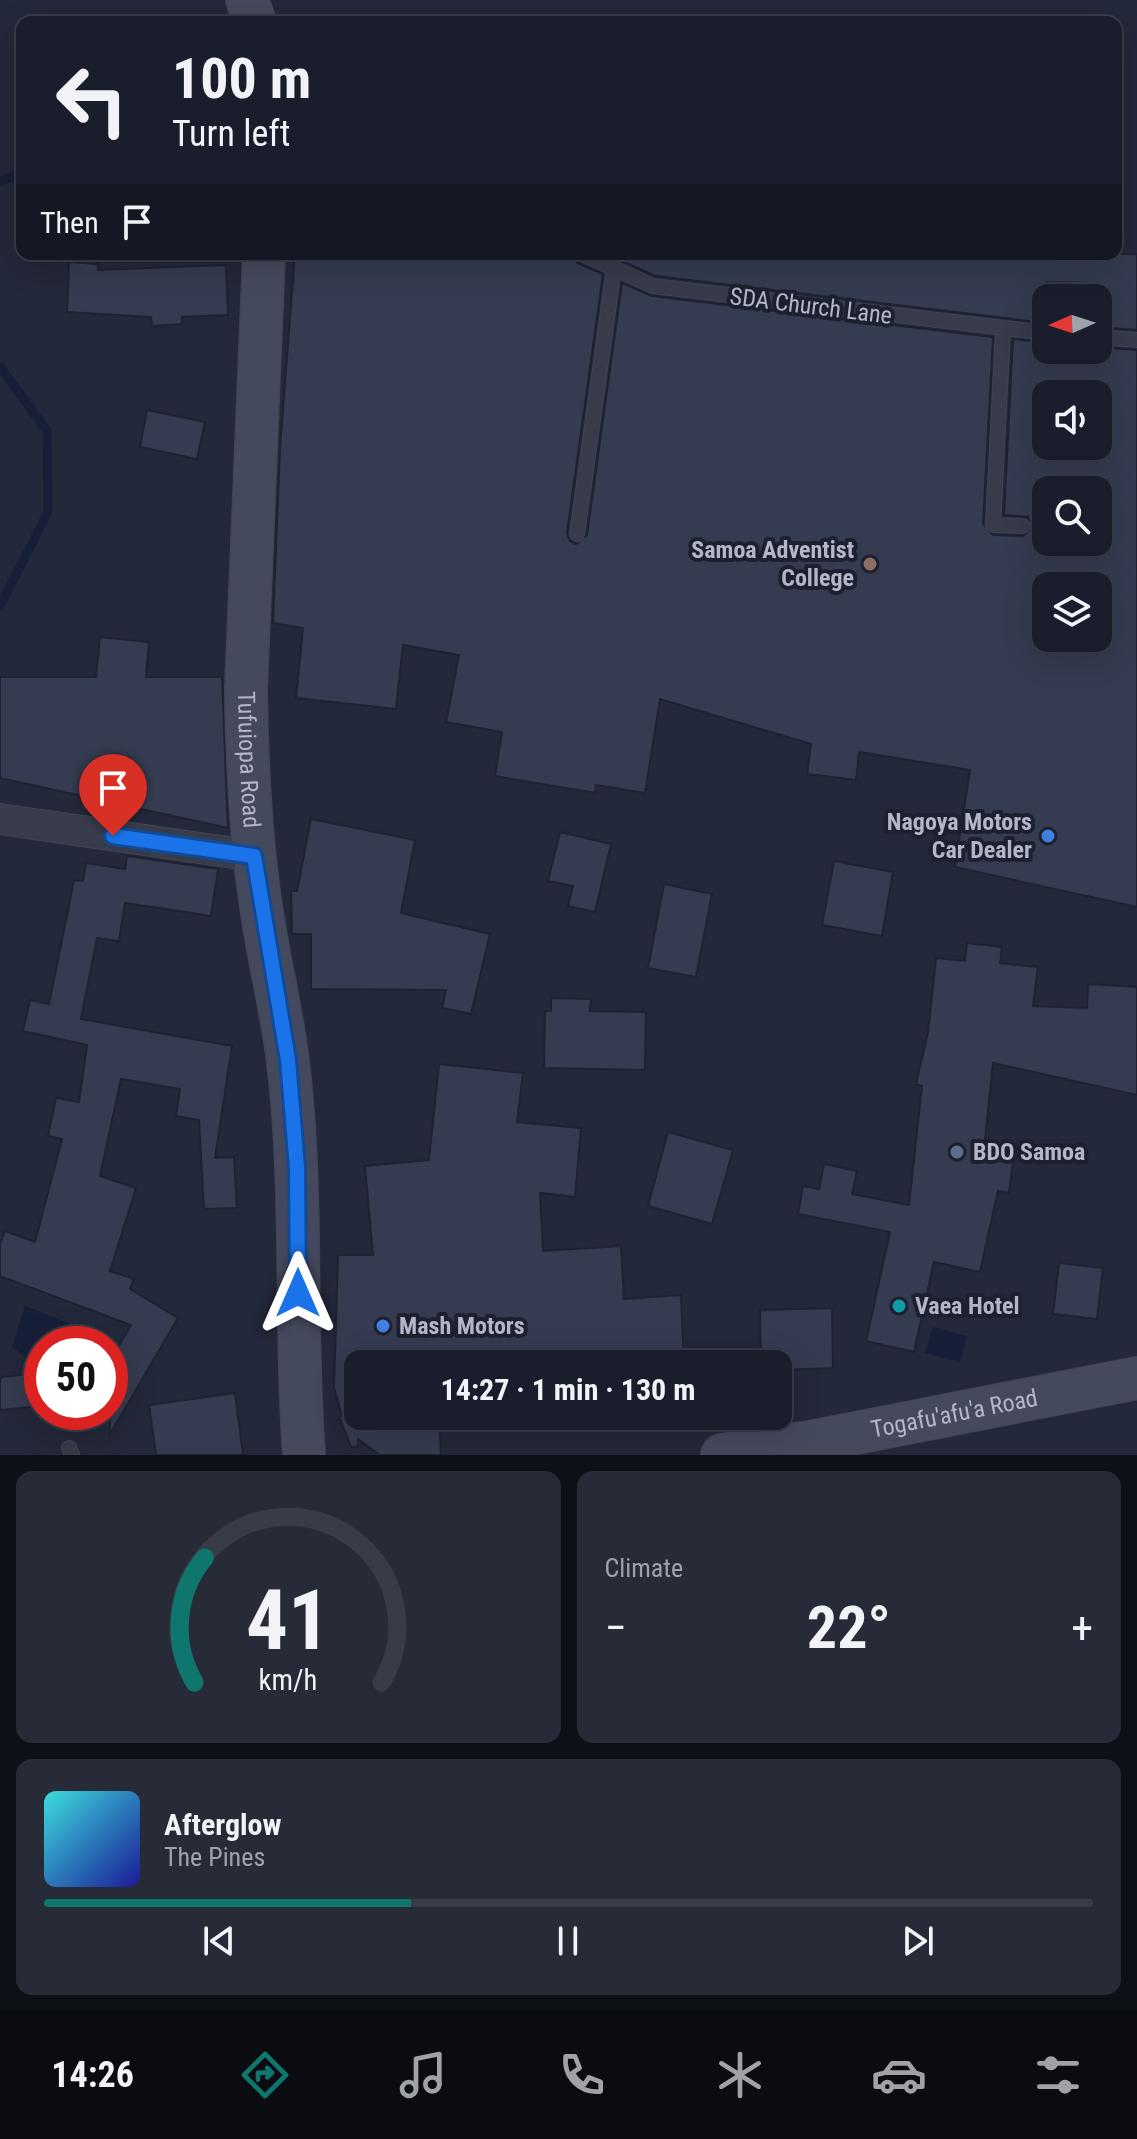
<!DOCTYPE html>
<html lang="en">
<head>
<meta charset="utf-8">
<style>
  body { margin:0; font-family:"Roboto Condensed",sans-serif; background:#272b38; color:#f1f3f6; height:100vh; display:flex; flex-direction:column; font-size:30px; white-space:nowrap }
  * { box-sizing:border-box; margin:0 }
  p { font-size:26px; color:#9fa2a9 }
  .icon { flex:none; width:44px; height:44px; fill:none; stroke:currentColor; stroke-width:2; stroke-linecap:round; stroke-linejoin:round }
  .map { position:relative; height:1455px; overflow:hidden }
  .sheet { display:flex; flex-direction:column; gap:16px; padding:16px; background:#0e1018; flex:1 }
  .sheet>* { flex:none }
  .top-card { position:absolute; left:16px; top:16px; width:1106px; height:244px; border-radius:16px; box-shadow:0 8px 32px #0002,0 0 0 2px #383c48; background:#1a1e2c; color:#f1f3f6; overflow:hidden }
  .needle { width:52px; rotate:267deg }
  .fabs { position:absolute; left:1032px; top:284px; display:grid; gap:16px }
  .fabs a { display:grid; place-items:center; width:80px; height:80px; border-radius:16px; background:#1a1e2c; box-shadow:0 8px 32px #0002,0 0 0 2px #383c48; font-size:40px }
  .speed { position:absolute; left:24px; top:1326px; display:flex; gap:16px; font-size:40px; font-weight:700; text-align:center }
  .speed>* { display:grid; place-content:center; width:104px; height:104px; border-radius:50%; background:#1a1e2c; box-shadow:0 8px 32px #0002,0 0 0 2px #383c48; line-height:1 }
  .speed .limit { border:12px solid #d22; background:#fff; color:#111 }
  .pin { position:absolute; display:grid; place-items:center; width:68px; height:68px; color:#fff; margin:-82px -34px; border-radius:50% 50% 50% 0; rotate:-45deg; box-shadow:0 0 8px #0007 }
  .pin .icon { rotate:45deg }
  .me { position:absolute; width:88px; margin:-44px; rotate:0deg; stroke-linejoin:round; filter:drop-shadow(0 0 6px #0008) }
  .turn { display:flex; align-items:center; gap:28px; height:168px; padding:0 24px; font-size:36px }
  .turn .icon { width:104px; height:104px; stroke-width:2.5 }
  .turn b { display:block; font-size:56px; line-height:68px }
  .then { display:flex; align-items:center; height:76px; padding:0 24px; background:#0003; gap:16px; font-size:30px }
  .big { font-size:60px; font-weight:700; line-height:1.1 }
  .sheet .widget { flex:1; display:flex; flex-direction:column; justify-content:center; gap:12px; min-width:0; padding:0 28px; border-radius:16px; background:#272b38 }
  .sheet .dial { align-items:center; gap:0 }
  .dial svg { height:208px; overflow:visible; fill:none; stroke:#383c48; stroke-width:7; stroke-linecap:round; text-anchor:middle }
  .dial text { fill:#f1f3f6; stroke:none }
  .song { display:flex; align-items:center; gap:24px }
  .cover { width:96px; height:96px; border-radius:12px; background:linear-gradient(135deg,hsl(180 70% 55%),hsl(240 70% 35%)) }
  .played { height:8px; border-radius:4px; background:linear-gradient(90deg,#0f766e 35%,#383c48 35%) }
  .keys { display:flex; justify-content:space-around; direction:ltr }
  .heat { display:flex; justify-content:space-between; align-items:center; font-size:44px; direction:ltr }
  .sheet .tiles { flex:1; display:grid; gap:16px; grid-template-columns:1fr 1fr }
  .widget:last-child { grid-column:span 2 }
  .trip { position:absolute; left:344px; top:1350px; width:448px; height:80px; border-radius:16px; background:#1a1e2c; box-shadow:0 8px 32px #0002,0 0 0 2px #383c48; font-weight:700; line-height:80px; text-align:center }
  .dock { display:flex; height:128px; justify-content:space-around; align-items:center; background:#0a0c12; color:#9fa2a9 }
  .dock .icon { width:56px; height:56px }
  .dock .on { color:#0f766e }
  .dock b { font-size:36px; color:#f1f3f6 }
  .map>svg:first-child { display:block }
</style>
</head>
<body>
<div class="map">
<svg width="1137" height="1455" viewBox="0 0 1137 1455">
  <rect width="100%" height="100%" fill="#23283a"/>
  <path fill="#171e37" d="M25,1306l61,24 -7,14h-37v19l-8,1 -22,-17z
    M933,1327l34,9 -7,26 -35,-9z"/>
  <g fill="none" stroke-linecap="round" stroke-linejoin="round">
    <path stroke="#171e37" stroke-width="9" d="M0,181l22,-8
      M0,367l47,64 1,81 -48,94"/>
  </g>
  <path fill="#353b50" stroke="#1e2231" stroke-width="2" fill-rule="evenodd" d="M295,254h277l5,9 26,11 -36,259 3,8 6,3 11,-9 35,-252 30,13 341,41 -10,187 10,11 30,1 10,-9 -5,-10 -24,-2 9,-176 33,4v7h52v-3l39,3v557l-182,-40 15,-97 -111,-18 -3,28 -49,-6 4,-30 -151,-45 -15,94 -49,-8 -1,8 -100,-17 7,-44 -56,-10 13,-67 -56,-10 -7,64 -100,-11 7,-70 -30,-5 7,-175zM1046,394h52v52h-52zM1046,490h52v52h-52zM1046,586h52v52h-52z
    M606,254h531v76l-39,-3v-44l-52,-1v41l-390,-47z
    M69,262l29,2v6l128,-5 2,50 -46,2v7l-30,2 -1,-9 -84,-5z
    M147,410l58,12 -8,37 -57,-12z
    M100,637l49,5 -3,35h76l6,151 -228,-50v-101h96z
    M311,819l104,21 -14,73 89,21 -19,80 -29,-6 4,-18 -135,-1v-55h-19l-1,-43h6z
    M560,832l51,12 -16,68 -27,-6 5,-20 -25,-5z
    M127,856l91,13 -7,47 -86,-13 -6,38 -22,-3 -16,81 151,27 -17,112 19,-1 3,51 -33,1 -5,-89 -23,-4 4,-27 -59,-10 -21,97 36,12 -26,83 24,8 -4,10 48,29 -68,116v-73l21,-36 -131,-49v-32l5,-13 30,11 27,-103 -14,-3 8,-38 23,4 8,-57 -64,-14 7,-31 19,4 25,-124 9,1 3,-18 39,6z
    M834,861l59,11 -11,64 -60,-11z
    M664,884l48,10 -16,83 -48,-9z
    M967,943l35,4 -2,16 38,4 -5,39 54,2 1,-24 49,3v108l-144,-32 -9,87 30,3 -5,40 -11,-2 -18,81 -46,-10 -20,90 -48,-11 24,-109 -92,-18 5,-28 16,3 5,-25 33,7 -5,23 57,11 13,-119 -6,-2 12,-52 8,-74 29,3z
    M551,998l40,1 -1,12 56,1 -1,58 -101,-2 1,-57h6z
    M439,1064l84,9 -6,49 64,6 -6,69 -35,-4 3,58 78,-5 3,53 57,-4 3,69h-326v52h81l2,39h-61l-22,-16v7l-7,1 -12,-31h3l-8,-28 4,-133h35l-8,-89 64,-6z
    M668,1132l65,18 -21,74 -64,-18z
    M1059,1263l44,5 -6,51 -44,-5z
    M832,1308l1,60 -55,2v-6h-17l-1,-54z
    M42,1373v33l-42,4v-33z
    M235,1393l8,62h-87l-7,-50z"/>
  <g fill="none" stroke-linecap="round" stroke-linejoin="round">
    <g stroke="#404453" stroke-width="16">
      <path id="lane" d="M582,254l71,32 393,47
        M1003,330l-10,195 30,1
        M1098,337l39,3
        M577,534l37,-266
        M69,1448l3,7"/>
    </g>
    <g stroke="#404453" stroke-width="32">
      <path id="street" d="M0,819l254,37"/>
    </g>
    <g stroke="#404453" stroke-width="44">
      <g id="secondary">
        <path d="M247,0l8,22"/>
        <path id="s1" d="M264,254l-18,435c1,73 4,145 15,217 7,52 21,104 27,156 16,130 6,262 16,393"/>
        <path id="s2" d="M722,1455l88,-13 327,-64"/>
      </g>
    </g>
    <use href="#lane" stroke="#373b4a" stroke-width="14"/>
    <use href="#street" stroke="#373b4a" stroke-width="30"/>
    <use href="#secondary" stroke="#45495d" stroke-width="42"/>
  </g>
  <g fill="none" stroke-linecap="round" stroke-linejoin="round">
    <g stroke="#114b97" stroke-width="20">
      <path id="route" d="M113,836l141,20 34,204 9,108 1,125"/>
    </g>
    <use href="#route" stroke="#1a73e8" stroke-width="14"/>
  </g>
  <circle fill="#8d6e63" stroke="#1c202f" stroke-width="3" cx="870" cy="564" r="8"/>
  <g fill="#3f7fe0" stroke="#1c202f" stroke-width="3">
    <circle cx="1048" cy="836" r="8"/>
    <circle cx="383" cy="1326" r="8"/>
  </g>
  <circle fill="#5c6f8a" stroke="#1c202f" stroke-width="3" cx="957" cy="1152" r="8"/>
  <circle fill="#0f9aa8" stroke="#1c202f" stroke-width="3" cx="899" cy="1306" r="8"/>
  <g text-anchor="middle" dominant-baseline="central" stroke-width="8" stroke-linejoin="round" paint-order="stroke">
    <g font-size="24" fill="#b2b6c6" stroke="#1c202f">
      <text transform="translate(811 306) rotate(7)">SDA Church Lane</text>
      <text stroke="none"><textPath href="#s1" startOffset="506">Tufuiopa Road</textPath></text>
      <text stroke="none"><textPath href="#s2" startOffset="236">Togafu'afu'a Road</textPath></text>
    </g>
    <g font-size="24" font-weight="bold" fill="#b2b6c6" stroke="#1c202f" text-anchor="start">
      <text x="854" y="550" text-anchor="end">Samoa Adventist<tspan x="854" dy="28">College</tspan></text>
      <text x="1032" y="822" text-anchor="end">Nagoya Motors<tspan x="1032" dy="28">Car Dealer</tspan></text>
      <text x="973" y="1152">BDO Samoa</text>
      <text x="915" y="1306">Vaea Hotel</text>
      <text x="399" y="1326">Mash Motors</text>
    </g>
  </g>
</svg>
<div class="fabs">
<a><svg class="needle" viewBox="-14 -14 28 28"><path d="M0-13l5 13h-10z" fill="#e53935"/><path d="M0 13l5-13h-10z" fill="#9fa2a9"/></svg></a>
<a><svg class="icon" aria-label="sound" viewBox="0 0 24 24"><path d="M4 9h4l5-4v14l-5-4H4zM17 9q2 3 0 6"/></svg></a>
<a><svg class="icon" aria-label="search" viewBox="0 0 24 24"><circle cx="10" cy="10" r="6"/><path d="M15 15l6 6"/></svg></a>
<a><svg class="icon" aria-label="layers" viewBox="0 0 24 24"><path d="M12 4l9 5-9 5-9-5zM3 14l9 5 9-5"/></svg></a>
</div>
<div class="speed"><div class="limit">50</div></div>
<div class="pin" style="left:113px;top:836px;background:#d93025"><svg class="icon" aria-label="arrive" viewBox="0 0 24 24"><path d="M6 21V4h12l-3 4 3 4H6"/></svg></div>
<svg class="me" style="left:298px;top:1293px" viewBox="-20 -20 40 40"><path d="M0-17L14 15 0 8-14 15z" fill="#1a73e8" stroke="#fff" stroke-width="4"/></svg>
<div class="trip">14:27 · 1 min · 130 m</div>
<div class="top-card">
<div class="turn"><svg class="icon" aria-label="left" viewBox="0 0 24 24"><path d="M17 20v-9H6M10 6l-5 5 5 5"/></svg><div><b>100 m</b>Turn left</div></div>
<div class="then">Then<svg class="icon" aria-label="arrive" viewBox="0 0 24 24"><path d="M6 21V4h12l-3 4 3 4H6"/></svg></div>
</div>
</div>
<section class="sheet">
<div class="tiles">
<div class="widget dial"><svg viewBox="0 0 100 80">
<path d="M14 69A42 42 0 1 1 86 69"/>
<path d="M14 69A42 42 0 0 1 18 21" stroke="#0f766e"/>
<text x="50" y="56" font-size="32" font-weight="700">41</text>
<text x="50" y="72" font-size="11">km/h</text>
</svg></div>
<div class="widget"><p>Climate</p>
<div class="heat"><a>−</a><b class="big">22°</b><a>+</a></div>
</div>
<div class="widget">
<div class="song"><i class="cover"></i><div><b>Afterglow</b><p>The Pines</p></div></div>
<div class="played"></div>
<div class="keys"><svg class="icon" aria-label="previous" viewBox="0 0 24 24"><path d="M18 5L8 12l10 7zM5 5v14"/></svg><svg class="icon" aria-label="pause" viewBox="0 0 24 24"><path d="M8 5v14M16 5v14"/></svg><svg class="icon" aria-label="next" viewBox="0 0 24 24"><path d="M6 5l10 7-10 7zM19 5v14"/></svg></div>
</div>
</div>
</section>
<nav class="dock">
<b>14:26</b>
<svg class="icon on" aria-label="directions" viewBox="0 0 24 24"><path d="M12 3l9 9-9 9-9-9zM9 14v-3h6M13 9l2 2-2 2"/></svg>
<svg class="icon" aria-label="music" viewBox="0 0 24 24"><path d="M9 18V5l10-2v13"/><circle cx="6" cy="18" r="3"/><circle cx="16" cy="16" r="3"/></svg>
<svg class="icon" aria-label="phone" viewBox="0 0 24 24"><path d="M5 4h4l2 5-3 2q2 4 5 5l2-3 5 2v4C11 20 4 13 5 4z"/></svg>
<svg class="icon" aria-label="climate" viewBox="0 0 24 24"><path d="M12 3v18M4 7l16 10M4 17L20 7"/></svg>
<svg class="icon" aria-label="car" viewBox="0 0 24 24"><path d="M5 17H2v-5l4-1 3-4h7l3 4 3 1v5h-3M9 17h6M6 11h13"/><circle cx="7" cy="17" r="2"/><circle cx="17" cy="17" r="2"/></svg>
<svg class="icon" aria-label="filters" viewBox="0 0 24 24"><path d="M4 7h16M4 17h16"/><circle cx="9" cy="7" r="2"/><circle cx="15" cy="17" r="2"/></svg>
</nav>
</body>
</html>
